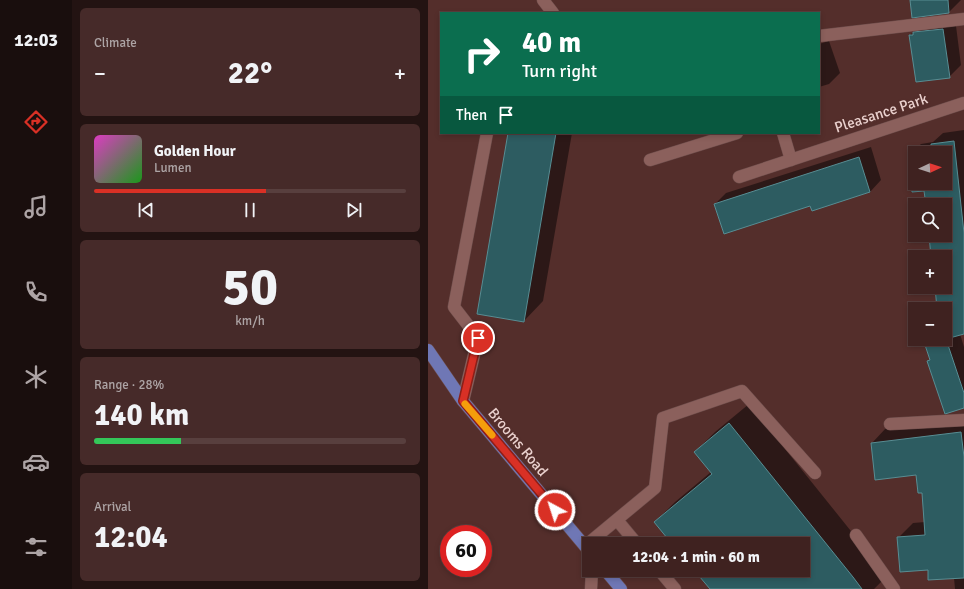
<!DOCTYPE html>
<html lang="en">
<head>
<meta charset="utf-8">
<style>
  body { margin:0; font-family:Signika,sans-serif; background:#462a29; color:#f1f3f6; height:100vh; display:flex; flex-direction:column; font-size:15px; white-space:nowrap }
  * { box-sizing:border-box; margin:0 }
  p { font-size:13px; color:#ada4a5 }
  .icon { flex:none; width:22px; height:22px; fill:none; stroke:currentColor; stroke-width:2; stroke-linecap:round; stroke-linejoin:round }
  .map { position:relative; flex:1; overflow:hidden }
  .side { display:flex; flex-direction:column; gap:8px; padding:8px; background:#231312; width:356px }
  .side>* { flex:none }
  .guide { position:absolute; left:12px; top:12px; width:380px; height:122px; border-radius:0px; box-shadow:0 2px 6px #0003,0 0 0 1px #583f3e; background:#0b6e4f; color:#fff; overflow:hidden }
  .needle { width:26px; rotate:86deg }
  .buttons { position:absolute; left:480px; top:146px; display:grid; gap:8px }
  .buttons a { display:grid; place-items:center; width:44px; height:44px; border-radius:0px; background:#3f2220; box-shadow:0 2px 6px #0003,0 0 0 1px #583f3e; font-size:20px }
  .speed { position:absolute; left:12px; top:525px; display:flex; gap:8px; font-size:20px; font-weight:700; text-align:center }
  .speed>* { display:grid; place-content:center; width:52px; height:52px; border-radius:50%; background:#3f2220; box-shadow:0 2px 6px #0003,0 0 0 1px #583f3e; line-height:1 }
  .speed .limit { border:6px solid #d22; background:#fff; color:#111 }
  .pin { position:absolute; display:grid; place-items:center; width:34px; height:34px; color:#fff; margin:-17px; border:2px solid #fff; border-radius:50%; box-shadow:0 1px 4px #0007 }
  .me { position:absolute; width:44px; margin:-22px; rotate:320deg; stroke-linejoin:round; filter:drop-shadow(0 0 3px #0008) }
  .turn { display:flex; align-items:center; gap:14px; height:84px; padding:0 16px; font-size:18px }
  .turn .icon { width:52px; height:52px; stroke-width:2.5 }
  .turn b { display:block; font-size:28px; line-height:34px }
  .then { display:flex; align-items:center; height:38px; padding:0 16px; background:#0003; gap:8px; font-size:15px }
  .big { font-size:30px; font-weight:700; line-height:1.1 }
  .side .widget { flex:1; display:flex; flex-direction:column; justify-content:center; gap:6px; min-width:0; padding:0 14px; border-radius:6px; background:#462a29 }
  .side .dial { align-items:center; gap:0 }
  .dial b { font-size:52px; line-height:1 }
  .song { display:flex; align-items:center; gap:12px }
  .cover { width:48px; height:48px; border-radius:6px; background:linear-gradient(135deg,hsl(310 70% 55%),hsl(120 70% 35%)) }
  .played { height:4px; border-radius:2px; background:linear-gradient(90deg,#d93025 55%,#583f3e 55%) }
  .keys { display:flex; justify-content:space-around; direction:ltr }
  .heat { display:flex; justify-content:space-between; align-items:center; font-size:22px; direction:ltr }
  .charge { height:6px; border-radius:3px; background:linear-gradient(90deg,#34c759 28%,#583f3e 0) }
  .trip { position:absolute; left:154px; top:537px; width:228px; height:40px; border-radius:0px; background:#3f2220; box-shadow:0 2px 6px #0003,0 0 0 1px #583f3e; font-weight:700; line-height:40px; text-align:center }
  main { display:flex; flex:1; min-height:0 }
  .tab-bar { display:flex; flex-direction:column; width:72px; justify-content:space-around; align-items:center; background:#190e0d; color:#ada4a5 }
  .tab-bar .icon { width:28px; height:28px }
  .tab-bar .selected { color:#d93025 }
  .tab-bar b { font-size:18px; color:#f1f3f6 }
  .map>svg:first-child { display:block }
</style>
</head>
<body>
<main>
<nav class="tab-bar">
<b>12:03</b>
<svg class="icon selected" aria-label="directions" viewBox="0 0 24 24"><path d="M12 3l9 9-9 9-9-9zM9 14v-3h6M13 9l2 2-2 2"/></svg>
<svg class="icon" aria-label="music" viewBox="0 0 24 24"><path d="M9 18V5l10-2v13"/><circle cx="6" cy="18" r="3"/><circle cx="16" cy="16" r="3"/></svg>
<svg class="icon" aria-label="phone" viewBox="0 0 24 24"><path d="M5 4h4l2 5-3 2q2 4 5 5l2-3 5 2v4C11 20 4 13 5 4z"/></svg>
<svg class="icon" aria-label="climate" viewBox="0 0 24 24"><path d="M12 3v18M4 7l16 10M4 17L20 7"/></svg>
<svg class="icon" aria-label="car" viewBox="0 0 24 24"><path d="M5 17H2v-5l4-1 3-4h7l3 4 3 1v5h-3M9 17h6M6 11h13"/><circle cx="7" cy="17" r="2"/><circle cx="17" cy="17" r="2"/></svg>
<svg class="icon" aria-label="filters" viewBox="0 0 24 24"><path d="M4 7h16M4 17h16"/><circle cx="9" cy="7" r="2"/><circle cx="15" cy="17" r="2"/></svg>
</nav>
<section class="side">
<div class="widget"><p>Climate</p>
<div class="heat"><a>−</a><b class="big">22°</b><a>+</a></div>
</div>
<div class="widget">
<div class="song"><i class="cover"></i><div><b>Golden Hour</b><p>Lumen</p></div></div>
<div class="played"></div>
<div class="keys"><svg class="icon" aria-label="previous" viewBox="0 0 24 24"><path d="M18 5L8 12l10 7zM5 5v14"/></svg><svg class="icon" aria-label="pause" viewBox="0 0 24 24"><path d="M8 5v14M16 5v14"/></svg><svg class="icon" aria-label="next" viewBox="0 0 24 24"><path d="M6 5l10 7-10 7zM19 5v14"/></svg></div>
</div>
<div class="widget dial"><b>50</b><p>km/h</p></div>
<div class="widget"><p>Range · 28%</p><b class="big">140 km</b><div class="charge"></div></div>
<div class="widget"><p>Arrival</p><b class="big">12:04</b></div>
</section>
<div class="map">
<svg width="536" height="589" viewBox="0 0 536 589">
  <rect width="100%" height="100%" fill="#542e2b"/>
  <path fill="#0007" fill-rule="evenodd" d="M483,0h50l-12,12z
    M527,18l6,47 -12,12 -39,-42 12,-11z
    M401,41l11,32 -11,11 -10,3v-43z
    M536,130v203l-4,1 4,13v60l-35,-46 1,-2 -6,-20h21v-30h-12l5,-3 -2,-19h9v-30h-12l-3,-22h15v-30h-18l-2,-15 -12,1 -4,-36 12,-11 12,-2 10,-9zM487,153h30v30h-30z
    M81,133h63l-29,168 -19,20z
    M443,147l10,33 -11,12 -58,18 -1,-5 -96,-1 11,-11z
    M321,404l138,172 -13,13h-163l-16,-19h108v-26h-130l-18,-22 20,-20 36,-30 -16,-20 20,-20z
    M536,419v170h-9l-1,-11 -25,-9 -31,-31 15,-15 12,-1 -2,-30 -6,-18 -45,-31 14,-15z"/>
  <path fill="#2d5c61" stroke="#588d93" d="M482,0h38l1,13 -37,5z
    M515,29l7,49 -34,4 -7,-47h4v-3z
    M80,133h48l-32,189 -47,-8z
    M526,141l10,92v101l-18,5 18,54v15l-19,6 -18,-53 3,-1 -7,-21h22v-30h-8l-2,-22h10v-30h-14l-2,-22h16v-30h-19l-2,-14 -12,1 -4,-37 7,-1v29h30v-30h-20l6,-1v-8z
    M431,157l11,35 -58,19 -2,-5 -86,28 -10,-30z
    M301,423l124,154 9,12h-152l-16,-19h109v-26h-131l-18,-22 58,-48 -18,-22z
    M533,432l3,25v121l-36,2v-10l-28,2 -3,-35 28,-2 -3,-42h-4l-2,-18 -41,5 -4,-37z"/>
  <g fill="none" stroke-linecap="round" stroke-linejoin="round">
    <g stroke="#6d4d4b" stroke-width="13">
      <path id="lane" d="M115,0l10,13
        M391,36l145,-17
        M355,133l8,27
        M222,160l87,-27
        M35,401l15,-63 -24,-31 33,-174
        M462,424l74,-4
        M189,520l20,24
        M428,535l38,54
        M157,546l70,-58 8,-70 79,-27 73,82
        M231,570l16,19"/>
    </g>
    <g stroke="#6d4d4b" stroke-width="13">
      <path id="street" d="M311,177l225,-74
        M163,589l1,-19"/>
    </g>
    <g stroke="#6d4d4b" stroke-width="13">
      <path id="primary" d="M0,350l35,51 126,150
        M177,570l16,19"/>
    </g>
    <use href="#lane" stroke="#8b605c" stroke-width="12"/>
    <use href="#street" stroke="#8b605c" stroke-width="12"/>
    <use href="#primary" stroke="#6f77b5" stroke-width="12"/>
  </g>
  <g fill="none" stroke-linecap="round" stroke-linejoin="round">
    <g stroke="#8d1f18" stroke-width="10">
      <path id="route" d="M50,338l-15,63 92,109"/>
    </g>
    <use href="#route" stroke="#d93025" stroke-width="7"/>
    <path stroke="#f59e0b" stroke-width="7" d="M37,404l27,31"/>
  </g>
  <g text-anchor="middle" dominant-baseline="central" stroke-width="4" stroke-linejoin="round" paint-order="stroke">
    <g font-size="15" fill="#ead1ce" stroke="#542e2b">
      <text transform="translate(453 113) rotate(-18)">Pleasance Park</text>
      <text transform="translate(90 442) rotate(50)">Brooms Road</text>
    </g>
  </g>
</svg>
<div class="buttons">
<a><svg class="needle" viewBox="-14 -14 28 28"><path d="M0-13l5 13h-10z" fill="#e53935"/><path d="M0 13l5-13h-10z" fill="#ada4a5"/></svg></a>
<a><svg class="icon" aria-label="search" viewBox="0 0 24 24"><circle cx="10" cy="10" r="6"/><path d="M15 15l6 6"/></svg></a>
<a>+</a>
<a>−</a>
</div>
<div class="speed"><div class="limit">60</div></div>
<div class="pin" style="left:50px;top:338px;background:#d93025"><svg class="icon" aria-label="arrive" viewBox="0 0 24 24"><path d="M6 21V4h12l-3 4 3 4H6"/></svg></div>
<svg class="me" style="left:127px;top:510px" viewBox="-20 -20 40 40"><circle r="17" fill="#d93025" stroke="#fff" stroke-width="3"/><path d="M0-11L8 9 0 5-8 9z" fill="#fff"/></svg>
<div class="trip">12:04 · 1 min · 60 m</div>
<div class="guide">
<div class="turn"><svg class="icon" aria-label="right" viewBox="0 0 24 24"><path d="M7 20v-9h11M14 6l5 5-5 5"/></svg><div><b>40 m</b>Turn right</div></div>
<div class="then">Then<svg class="icon" aria-label="arrive" viewBox="0 0 24 24"><path d="M6 21V4h12l-3 4 3 4H6"/></svg></div>
</div>
</div>
</main>
</body>
</html>
